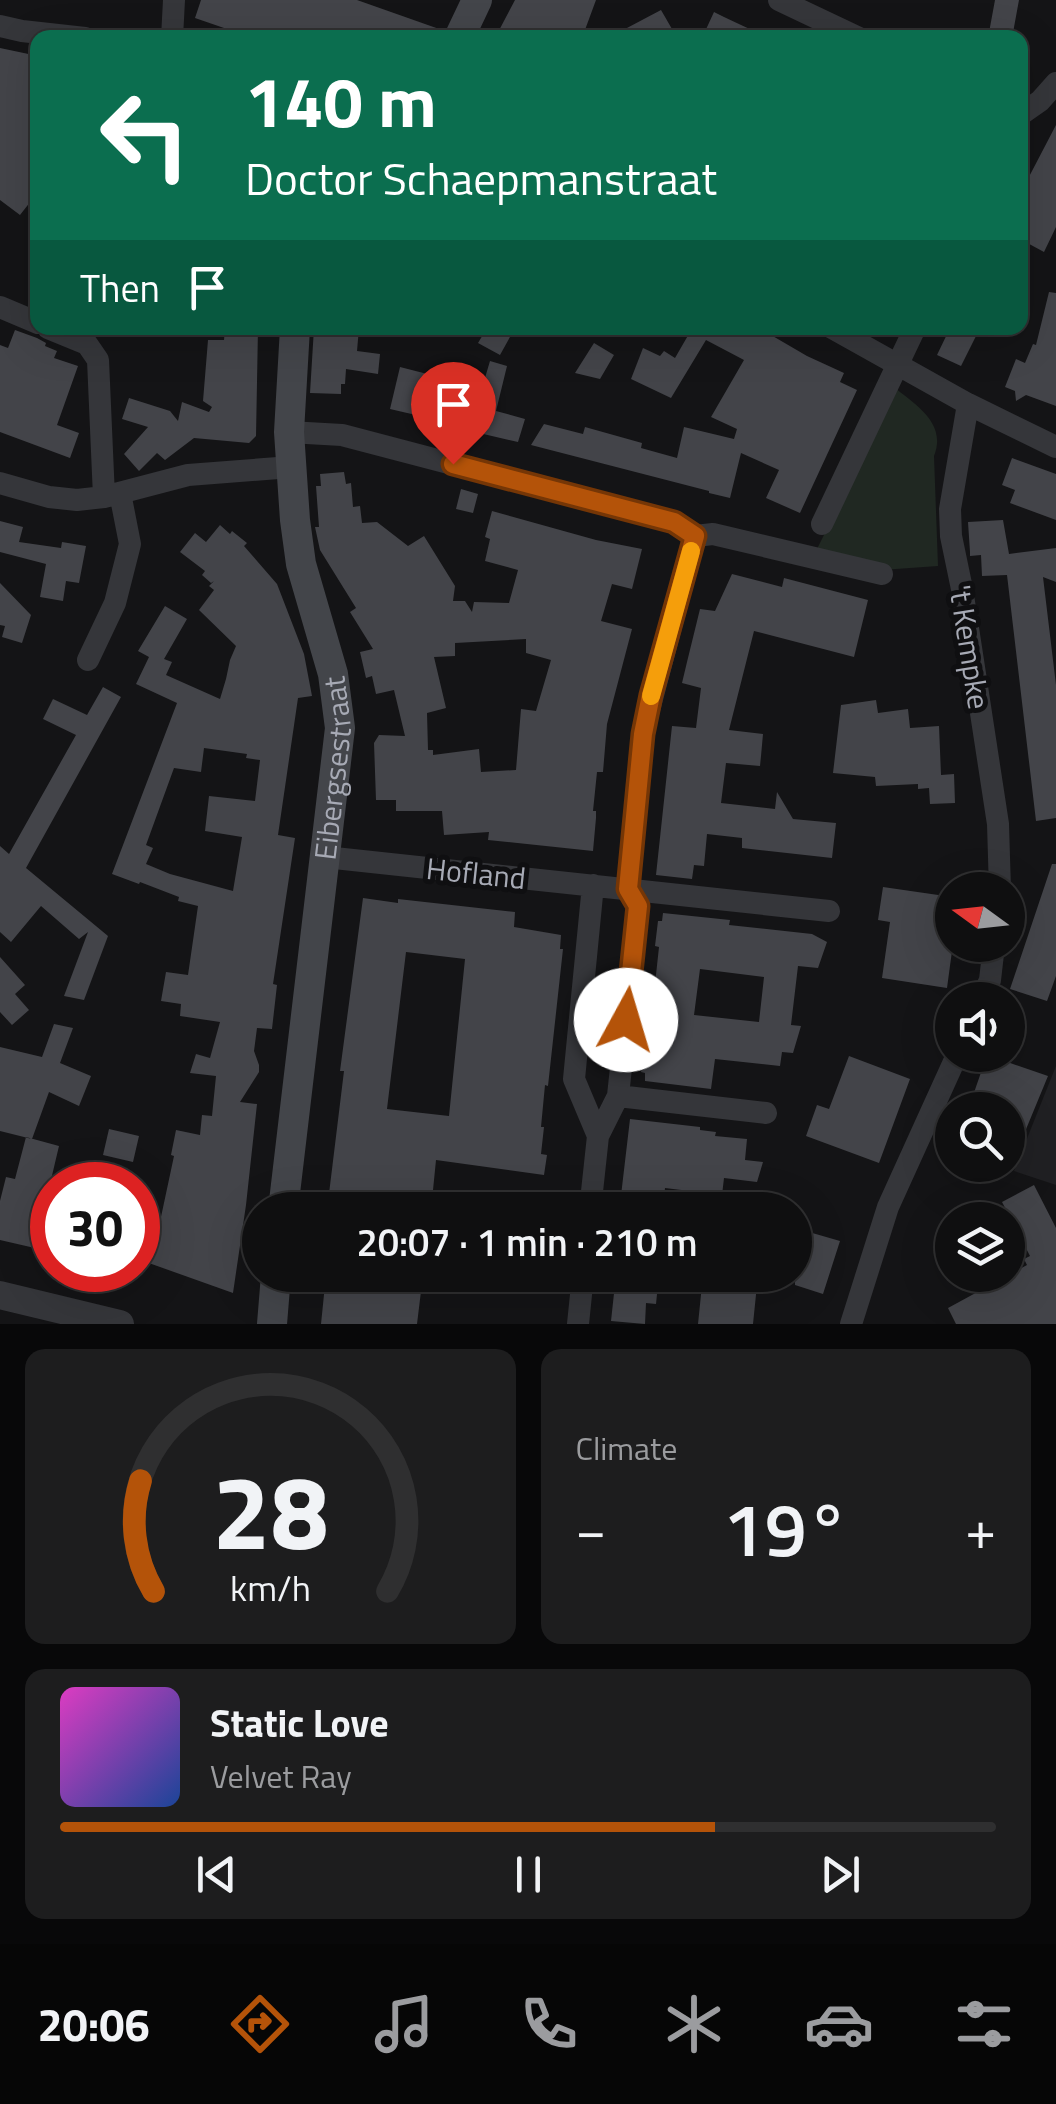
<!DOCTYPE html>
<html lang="en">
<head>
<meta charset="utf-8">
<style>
  body { margin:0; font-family:"Titillium Web",sans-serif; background:#1d1d1e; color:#f1f3f6; height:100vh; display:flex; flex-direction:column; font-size:38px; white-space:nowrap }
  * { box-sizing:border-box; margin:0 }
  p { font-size:32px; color:#9b9c9f }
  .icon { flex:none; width:55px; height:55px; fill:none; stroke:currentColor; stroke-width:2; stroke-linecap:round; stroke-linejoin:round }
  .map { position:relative; height:1324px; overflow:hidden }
  .sheet { display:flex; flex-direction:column; gap:25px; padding:25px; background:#080809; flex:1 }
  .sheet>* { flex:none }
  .top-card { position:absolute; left:30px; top:30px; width:998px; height:305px; border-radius:20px; box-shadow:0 10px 40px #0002,0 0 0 2px #2f2f30; background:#0b6e4f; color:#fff; overflow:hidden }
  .needle { width:65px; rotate:285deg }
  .tools { position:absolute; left:935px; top:872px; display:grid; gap:20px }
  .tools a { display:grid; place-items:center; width:90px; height:90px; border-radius:50%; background:#0f0f10; box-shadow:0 10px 40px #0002,0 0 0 2px #2f2f30; font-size:50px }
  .speed { position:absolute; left:30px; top:1162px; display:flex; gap:20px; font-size:50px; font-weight:700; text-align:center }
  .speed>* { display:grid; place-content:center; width:130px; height:130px; border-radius:50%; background:#0f0f10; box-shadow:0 10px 40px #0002,0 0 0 2px #2f2f30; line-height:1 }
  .speed .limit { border:15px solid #d22; background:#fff; color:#111 }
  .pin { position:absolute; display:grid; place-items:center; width:85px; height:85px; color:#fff; margin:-102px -42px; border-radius:50% 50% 50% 0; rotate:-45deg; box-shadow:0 0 10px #0007 }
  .pin .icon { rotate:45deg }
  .me { position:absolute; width:110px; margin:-55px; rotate:6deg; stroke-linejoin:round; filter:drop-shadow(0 0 8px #0008) }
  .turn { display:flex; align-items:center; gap:35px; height:210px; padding:0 50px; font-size:45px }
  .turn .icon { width:130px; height:130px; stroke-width:2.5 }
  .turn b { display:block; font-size:70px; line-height:85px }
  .then { display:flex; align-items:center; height:95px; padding:0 50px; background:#0003; gap:20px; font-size:38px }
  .big { font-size:75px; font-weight:600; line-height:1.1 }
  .sheet .widget { flex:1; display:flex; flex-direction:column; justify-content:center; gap:15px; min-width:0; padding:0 35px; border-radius:20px; background:#1d1d1e }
  .sheet .dial { align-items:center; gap:0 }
  .dial svg { height:260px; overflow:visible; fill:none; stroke:#2f2f30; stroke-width:7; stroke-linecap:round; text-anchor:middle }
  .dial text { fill:#f1f3f6; stroke:none }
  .song { display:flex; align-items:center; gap:30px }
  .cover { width:120px; height:120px; border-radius:15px; background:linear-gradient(135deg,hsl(310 70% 55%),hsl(220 70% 35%)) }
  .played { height:10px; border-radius:5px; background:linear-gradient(90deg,#b45309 70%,#2f2f30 70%) }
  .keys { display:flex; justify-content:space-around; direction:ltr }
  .heat { display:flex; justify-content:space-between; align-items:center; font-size:55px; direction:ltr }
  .sheet .tiles { flex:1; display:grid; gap:25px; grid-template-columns:1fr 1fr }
  .widget:last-child { grid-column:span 2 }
  .trip { position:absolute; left:242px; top:1192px; width:570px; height:100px; border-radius:50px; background:#0f0f10; box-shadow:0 10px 40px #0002,0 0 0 2px #2f2f30; font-weight:600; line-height:100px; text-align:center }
  .menu { display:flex; height:160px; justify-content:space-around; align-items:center; background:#060606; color:#9b9c9f }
  .menu .icon { width:70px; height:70px }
  .menu .current { color:#b45309 }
  .menu b { font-size:45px; color:#f1f3f6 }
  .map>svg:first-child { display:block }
</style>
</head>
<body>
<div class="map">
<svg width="1056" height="1324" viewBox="0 0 1056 1324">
  <rect width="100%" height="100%" fill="#141416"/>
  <path fill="#202023" d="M1056,1066v119l-42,-14z"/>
  <path fill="#202822" d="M889,383c23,20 59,38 45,73l4,110 -56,4 -66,-19 16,-32z"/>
  <path fill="#434449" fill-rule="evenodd" d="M201,0h156l85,30 -1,8h-188l-58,-20z
    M515,0h81l-14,38h-87z
    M995,0h24l-7,38h-24z
    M661,10l11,19 -15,9h-49z
    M714,12l10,5 45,21h-67z
    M0,48l38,8v136l-18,23 -20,-15z
    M1056,125v102l-12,25 -24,-13v-45z
    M1049,292l7,1v113l-30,-11 -10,6 -1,-10 -10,-4 11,-28 9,4 8,-19 3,1z
    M225,328h33l-2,108 -7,7 -55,-5 -29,22 -8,-7 -18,18 -15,-17 24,-27 -26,-8 7,-21 41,13 8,10 4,-19 27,10 3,-5 -9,-6 5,-61h16z
    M314,328h45l-2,23 23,3 -2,20 -32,-5 -1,15h-4v10l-31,-1z
    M487,328h28l-15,27 -22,-12z
    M681,328h78l48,28 37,17 -4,9 17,8 -57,123 -34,-15 13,-28 -38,-17 -11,45 -21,-5v-2l-178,-46 13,-21 39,10 2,-7 57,16 -1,5 36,10 7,-31 50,12 3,-10 -26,-12 33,-57 -38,-20 -35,58 -40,-19 12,-31 17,8 4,-5 11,7 15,-26z
    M950,328h30l-19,38 -24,-11z
    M15,330l22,8 9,5 -1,3 12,5 -3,7 24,8 -21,59 22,8 -9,25 -70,-26v-87l8,3z
    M594,343l20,12 -14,24 -25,-6z
    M490,361l17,5 -11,45 29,8 -7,23 -86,-20 1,-3 -43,-10 10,-42 82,21z
    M1012,458l44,16v46l-46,-17 5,-13 -13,-5z
    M344,472l2,12 5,-1 2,24 7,-1 2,17 15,-1 31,24 16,-10 31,50 -2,15h12l7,11 2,-10 35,1 9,-33 -33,-9 5,-22 -5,-2 7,-26 104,29 46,9 -10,40 -20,-5 -11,37 31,8 -25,95 -4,48h-6l-4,39h3v7l-3,33 -105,-11 1,-8 -45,3 -2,-24h-46v-11h-20l-2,-57 5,-8 26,1 -11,-46 -18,4 -4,-18 -6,2 -6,-26 13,-3 -23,-37 6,-4 -36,-58 -5,-23h4l-3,-41h5l-1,-12zM526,639v14l25,7 -15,51 -15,-2 -5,61 -35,2 -2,-23 -46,6v-5h-5l-1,-37 19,-5 -12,-51 21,-1v-13z
    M461,489l17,5 -5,19 -17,-4z
    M1003,520l6,34 47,-6v34l-13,-5 13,108v133l-20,3 -29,-246 -25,1 -1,-21 -11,1v-4l-2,-30z
    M0,521l23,6 -4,15 42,6 1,-6 24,4 -7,37 -13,-2 -3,20 -23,-4 6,-33 -46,-12z
    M220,525l10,9 2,-3 15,12 -3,3 33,38 27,70 8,42 -14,2 -20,137 17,3 -22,146 4,1 -5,44 -15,-1 -3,23 5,14v7l-19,30 17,2 -11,101 -13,88 -87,-31 12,-31 16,-75 -3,-1 5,-25 24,5 2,-20 10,1 4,-40 -26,-3 6,-19 14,4 10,-36 -40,-6 1,-12 -20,-3 5,-29 22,3 10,-69 -20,-5 1,-4 -39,-15 -1,2 -27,-10 65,-171 -41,-19 13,-27 -11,-6 27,-45 22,13 -23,40 8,3 -6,13 54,24 6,-20 4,-19 6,-14 -37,-36 15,-20 -5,-4 5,-5 -3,2 -9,-8 3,-4 -25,-19 15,-19 11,9zM204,748l43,6 -1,4 14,2 -5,41 -46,-5 -4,35 37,6 -9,54 -63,-17 -24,-10 7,-16 -7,-3 28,-77 27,4z
    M732,574l50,13 2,-9 84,22 -14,57 -100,-26 -25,99 34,4 -2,22 -1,10 -34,-3 -5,40 54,6 2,-17 16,27 43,4 -4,35 -90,-10v-10l-35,-4 -3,32 -10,-1 -2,14 -36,-4 16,-149 24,2 5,-40 -19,-5 5,-21 13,-53 15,2z
    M0,583l31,32 -9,28 -20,-6 3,-11 -5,-1z
    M103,687l18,10 -95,171 82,68 -24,64 -20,-4 24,-64 -9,7 -38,-33 -30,36 -11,-10v-86l9,8 67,-119 -33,-16 10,-20 34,16z
    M876,700l2,13 30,-4 2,19 29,-2 2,49 13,-1 1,29 -25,1 -1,-16 -11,1v-5l-42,2 -1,-9 -42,-4 8,-68z
    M1052,864h4v112l-9,25 -37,-12z
    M883,887l69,10v54l-5,37 -65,-10 8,-56 -12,-2z
    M363,898l35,5v-4l117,13 -1,15 47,8 -1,14h3l-15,137 -3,-1 -4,42h3l-3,27 6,1 -3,20 -108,-15 -5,50h-104l17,-139h-4zM406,952l59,7 -16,157 -62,-7z
    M663,913l67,7 -1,5 83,9 15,8 -9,26 -20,-2 -7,59 10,1 -8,27 -11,-1 -2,14 -65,-7 -4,30 -66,-8v-8l-4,-1 3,-25h4l5,-37 -5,-1 2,-25h5l4,-37 -4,-1 3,-25h4zM700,969l64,8 -5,45 -65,-7z
    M0,957l25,28 -10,9 14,16 -17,15 -12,-13z
    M54,1024l19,4 -13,35 31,13 -12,30 -30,-14 -17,47 -32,-8v-84l42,10z
    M987,1055l61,21 -40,97v-63h-40z
    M849,1056l61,23 -31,84 -73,-27 11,-31 12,4z
    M630,1119l70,8v3l16,2 -1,4 32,3 -2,21 18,2 -6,20 -33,-4 -2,17 -57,-7 -2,22h-22v-4l-21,-2z
    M109,1129l30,7 -6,26 -30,-7z
    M26,1137l33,9 -9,38 2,1v67l-52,-12v-39l6,-24 9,2z
    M1034,1185l22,43v96h-100l-8,-16 79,-43 -3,-6 6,-3 -28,-54z
    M795,1228l45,13 -17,53 -28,-9z
    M326,1275h97l-6,49h-96z
    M616,1275h34l-1,7 9,2 -2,20 -10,-1 -1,21 -34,-3z
    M703,1275h55l-5,49h-55z"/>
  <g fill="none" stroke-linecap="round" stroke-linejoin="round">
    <path stroke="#35363a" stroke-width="22" d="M779,0l80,38
      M0,26l22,5 63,7
      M172,38l2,-38
      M1020,115l20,-14 16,-18
      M0,307l38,16
      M48,328l39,16 11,16 6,137
      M832,328l136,76 88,43
      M968,404l-18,105 1,27 11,53 36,235 2,66
      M289,432l53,3 332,87 21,14 18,-2 169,40
      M0,483l49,14 28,3 27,-3 84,-22 103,-8
      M822,524l93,-196
      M88,660l27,-57 15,-59 -10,-51
      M325,857l504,54
      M593,885l-19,194 24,57
      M981,1000l9,-20 4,-35
      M618,1096l148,17
      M590,1210l8,-74 20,-40 20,-190 -10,-17 15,-156 52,-197
      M578,1324l5,-49
      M851,1324l37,-117 69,-152"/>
    <path stroke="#35363a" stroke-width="28" d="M0,1295l120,29"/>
    <g stroke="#43454a" stroke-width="30">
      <path d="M459,38l18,-38"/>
      <path id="s1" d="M283,1210l57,-482 -7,-54 -32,-110 -6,-44 -6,-88 6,-104"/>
      <path d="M272,1324l4,-49"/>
    </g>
  </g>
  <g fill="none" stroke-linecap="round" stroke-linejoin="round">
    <g stroke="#753606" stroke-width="25">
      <path id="route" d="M453,464l221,58 21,14 -44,159 -8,39 -15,155 10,17 -12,114"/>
    </g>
    <use href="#route" stroke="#b45309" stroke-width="18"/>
    <path stroke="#f59e0b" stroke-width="18" d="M651,696l40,-145"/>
  </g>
  <g text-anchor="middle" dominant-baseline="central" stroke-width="10" stroke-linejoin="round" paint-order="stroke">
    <g font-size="30" fill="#a7aab5" stroke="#0f0f11">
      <text transform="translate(970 647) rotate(81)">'t Kempke</text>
      <text stroke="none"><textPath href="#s1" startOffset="445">Eibergsestraat</textPath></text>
      <text transform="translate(476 873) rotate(6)">Hofland</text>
    </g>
  </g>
</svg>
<div class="tools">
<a><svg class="needle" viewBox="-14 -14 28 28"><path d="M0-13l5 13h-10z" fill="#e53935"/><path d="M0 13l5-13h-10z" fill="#9b9c9f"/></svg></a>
<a><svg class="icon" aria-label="sound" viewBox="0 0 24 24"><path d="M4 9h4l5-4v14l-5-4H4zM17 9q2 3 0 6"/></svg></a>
<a><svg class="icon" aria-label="search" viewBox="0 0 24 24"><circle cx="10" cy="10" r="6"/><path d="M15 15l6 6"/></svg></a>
<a><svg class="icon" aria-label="layers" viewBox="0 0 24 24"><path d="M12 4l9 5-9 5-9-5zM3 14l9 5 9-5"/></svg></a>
</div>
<div class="speed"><div class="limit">30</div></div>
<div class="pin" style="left:453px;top:464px;background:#d93025"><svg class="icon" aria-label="arrive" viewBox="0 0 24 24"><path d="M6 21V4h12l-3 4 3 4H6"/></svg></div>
<svg class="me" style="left:626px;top:1020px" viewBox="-20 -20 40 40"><circle r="19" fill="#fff"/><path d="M0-13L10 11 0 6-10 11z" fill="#b45309"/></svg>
<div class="trip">20:07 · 1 min · 210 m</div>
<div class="top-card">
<div class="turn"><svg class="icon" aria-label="left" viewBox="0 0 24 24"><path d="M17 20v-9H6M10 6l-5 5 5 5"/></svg><div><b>140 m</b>Doctor Schaepmanstraat</div></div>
<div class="then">Then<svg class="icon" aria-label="arrive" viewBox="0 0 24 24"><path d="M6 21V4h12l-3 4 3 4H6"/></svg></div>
</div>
</div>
<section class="sheet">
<div class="tiles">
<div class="widget dial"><svg viewBox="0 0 100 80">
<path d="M14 69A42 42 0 1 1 86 69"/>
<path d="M14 69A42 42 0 0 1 10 35" stroke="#b45309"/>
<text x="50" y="56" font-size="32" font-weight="700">28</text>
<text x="50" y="72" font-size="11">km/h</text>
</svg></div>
<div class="widget"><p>Climate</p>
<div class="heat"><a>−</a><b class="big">19°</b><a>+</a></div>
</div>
<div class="widget">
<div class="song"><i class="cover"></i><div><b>Static Love</b><p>Velvet Ray</p></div></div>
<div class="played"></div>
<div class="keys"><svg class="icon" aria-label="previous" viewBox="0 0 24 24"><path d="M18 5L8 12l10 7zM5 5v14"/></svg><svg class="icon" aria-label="pause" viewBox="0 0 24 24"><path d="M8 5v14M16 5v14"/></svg><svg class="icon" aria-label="next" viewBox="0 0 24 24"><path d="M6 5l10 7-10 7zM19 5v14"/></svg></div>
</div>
</div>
</section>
<nav class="menu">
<b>20:06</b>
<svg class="icon current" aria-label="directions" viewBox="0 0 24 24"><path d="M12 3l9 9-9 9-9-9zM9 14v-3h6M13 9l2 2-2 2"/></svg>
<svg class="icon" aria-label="music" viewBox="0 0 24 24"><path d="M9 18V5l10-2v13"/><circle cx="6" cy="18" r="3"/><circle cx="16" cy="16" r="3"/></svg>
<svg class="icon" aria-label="phone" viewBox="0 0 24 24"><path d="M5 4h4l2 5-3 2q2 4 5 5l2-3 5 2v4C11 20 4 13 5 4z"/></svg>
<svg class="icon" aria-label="climate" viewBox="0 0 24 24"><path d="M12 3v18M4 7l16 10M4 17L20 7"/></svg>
<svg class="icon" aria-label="car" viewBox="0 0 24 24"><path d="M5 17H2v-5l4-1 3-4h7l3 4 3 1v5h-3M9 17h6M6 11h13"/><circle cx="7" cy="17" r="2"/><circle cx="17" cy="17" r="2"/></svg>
<svg class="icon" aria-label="filters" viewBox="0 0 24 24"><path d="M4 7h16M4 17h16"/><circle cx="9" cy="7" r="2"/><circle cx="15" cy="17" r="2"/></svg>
</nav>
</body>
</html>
